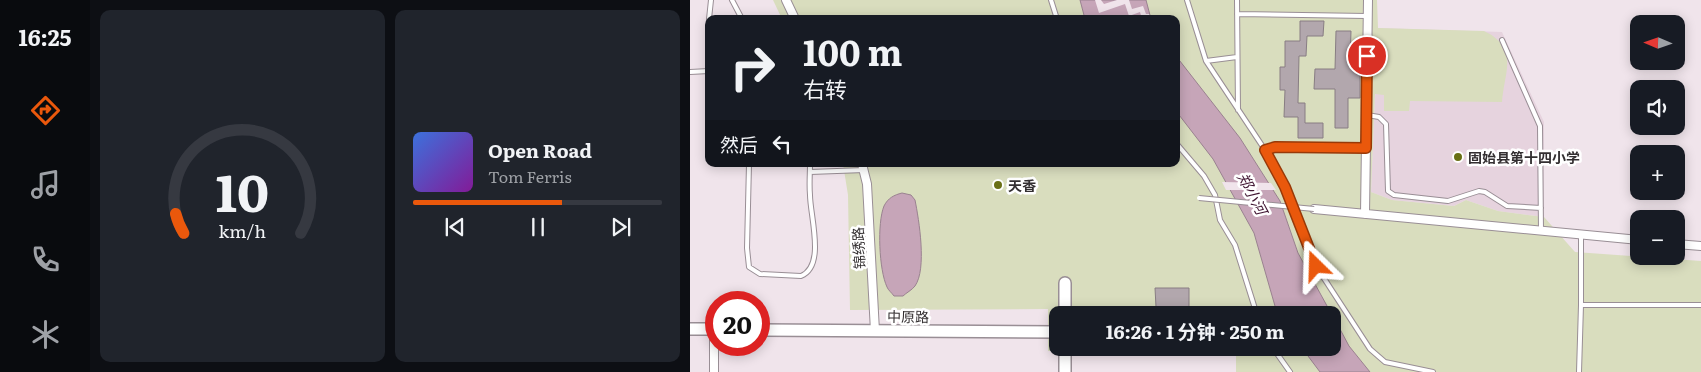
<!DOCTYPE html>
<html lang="zh">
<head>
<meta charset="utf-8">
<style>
  body { margin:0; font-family:Literata,"Noto Sans SC",serif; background:#20242c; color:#f1f3f6; height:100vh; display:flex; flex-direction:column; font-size:19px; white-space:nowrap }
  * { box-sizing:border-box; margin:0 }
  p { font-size:16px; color:#9ea1a6 }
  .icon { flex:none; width:28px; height:28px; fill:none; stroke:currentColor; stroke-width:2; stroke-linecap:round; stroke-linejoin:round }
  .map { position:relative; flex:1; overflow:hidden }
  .details { display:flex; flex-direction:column; gap:10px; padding:10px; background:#0d0f14; width:600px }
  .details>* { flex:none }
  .hud { position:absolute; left:15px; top:15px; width:475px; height:152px; border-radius:10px; box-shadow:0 2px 12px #0003; background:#171b24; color:#f1f3f6; overflow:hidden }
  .needle { width:32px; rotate:272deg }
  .controls { position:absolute; left:940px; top:15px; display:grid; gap:10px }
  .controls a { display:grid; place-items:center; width:55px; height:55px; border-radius:10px; background:#171b24; box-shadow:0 2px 12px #0003; font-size:25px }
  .speed { position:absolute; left:15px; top:291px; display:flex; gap:10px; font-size:25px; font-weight:700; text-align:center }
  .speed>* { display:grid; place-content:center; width:65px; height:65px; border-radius:50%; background:#171b24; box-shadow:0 2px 12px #0003; line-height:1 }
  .speed .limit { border:8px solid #d22; background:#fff; color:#111 }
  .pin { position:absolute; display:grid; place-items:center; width:42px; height:42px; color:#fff; margin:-21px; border:2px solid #fff; border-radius:50%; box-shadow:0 1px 5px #0007 }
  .me { position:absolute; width:55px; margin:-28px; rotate:338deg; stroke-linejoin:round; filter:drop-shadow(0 0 4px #0008) }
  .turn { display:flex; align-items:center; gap:18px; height:105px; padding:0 15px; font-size:22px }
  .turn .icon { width:65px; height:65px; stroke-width:2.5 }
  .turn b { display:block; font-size:35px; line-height:42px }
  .then { display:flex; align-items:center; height:48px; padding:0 15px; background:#0003; gap:10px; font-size:19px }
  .details .tile { flex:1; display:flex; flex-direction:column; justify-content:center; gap:8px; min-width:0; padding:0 18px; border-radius:10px; background:#20242c }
  .details .dial { align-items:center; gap:0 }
  .dial svg { height:130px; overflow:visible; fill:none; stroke:#363941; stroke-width:7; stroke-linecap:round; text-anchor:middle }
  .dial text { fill:#f1f3f6; stroke:none }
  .song { display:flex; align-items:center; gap:15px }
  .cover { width:60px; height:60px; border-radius:8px; background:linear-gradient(135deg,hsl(220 70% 55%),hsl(290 70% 35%)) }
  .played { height:5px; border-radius:2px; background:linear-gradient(90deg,#ea580c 60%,#363941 60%) }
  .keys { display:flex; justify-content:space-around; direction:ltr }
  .details .tiles { flex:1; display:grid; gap:10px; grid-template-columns:repeat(2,1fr) }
  .trip { position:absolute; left:359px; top:306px; width:292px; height:50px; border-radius:10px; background:#171b24; box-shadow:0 2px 12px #0003; font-weight:700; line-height:50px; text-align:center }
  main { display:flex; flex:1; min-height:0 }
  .tab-bar { display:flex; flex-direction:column; width:90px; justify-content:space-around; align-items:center; background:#090b0e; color:#9ea1a6 }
  .tab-bar .icon { width:35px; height:35px }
  .tab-bar .selected { color:#ea580c }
  .tab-bar b { font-size:22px; color:#f1f3f6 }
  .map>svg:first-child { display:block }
</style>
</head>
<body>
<main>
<nav class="tab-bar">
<b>16:25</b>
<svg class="icon selected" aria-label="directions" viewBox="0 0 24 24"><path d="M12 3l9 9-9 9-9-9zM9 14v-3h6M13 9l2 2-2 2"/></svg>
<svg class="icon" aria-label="music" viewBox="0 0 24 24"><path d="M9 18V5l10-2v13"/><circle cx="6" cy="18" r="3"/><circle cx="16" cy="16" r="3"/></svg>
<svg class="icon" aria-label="phone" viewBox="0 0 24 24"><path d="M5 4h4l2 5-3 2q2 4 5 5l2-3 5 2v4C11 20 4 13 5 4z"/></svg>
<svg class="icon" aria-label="climate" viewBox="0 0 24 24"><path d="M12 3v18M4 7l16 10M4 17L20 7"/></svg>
</nav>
<section class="details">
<div class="tiles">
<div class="tile dial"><svg viewBox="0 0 100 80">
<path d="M14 69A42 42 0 1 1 86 69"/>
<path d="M14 69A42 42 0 0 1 9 57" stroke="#ea580c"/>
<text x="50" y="56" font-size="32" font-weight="700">10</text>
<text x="50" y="72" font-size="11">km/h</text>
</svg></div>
<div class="tile">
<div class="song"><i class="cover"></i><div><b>Open Road</b><p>Tom Ferris</p></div></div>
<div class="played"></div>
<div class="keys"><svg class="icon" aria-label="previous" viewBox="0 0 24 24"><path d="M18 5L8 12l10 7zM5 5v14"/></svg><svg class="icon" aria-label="pause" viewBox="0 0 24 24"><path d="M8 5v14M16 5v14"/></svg><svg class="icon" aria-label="next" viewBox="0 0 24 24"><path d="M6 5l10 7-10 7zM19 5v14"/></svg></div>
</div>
</div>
</section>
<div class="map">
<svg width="1011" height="372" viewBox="0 0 1011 372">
  <rect width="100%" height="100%" fill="#f0e4eb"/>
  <path fill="#e6d3de" d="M688,28l124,4 42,90v95l-46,-6 -32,-11 -12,6 -62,-6 -21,-8z"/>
  <path fill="#d9ddbe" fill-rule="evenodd" d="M83,0h604l1,28 106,3c36,17 20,41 18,71l-92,-1 -1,10h-25v-16l-9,-1 -4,98 21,8 62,6 12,-6 32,11 46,6 31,35 126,9v111h-465v-19l-188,-2v-42l-198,1 -2,-115 -5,-31h333v-145h-394zM368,315h274v33h-274z"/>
  <path fill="#c6a5b8" stroke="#9a8290" d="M390,0h66l5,19h-66z
    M486,56l64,82 40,63 18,52 34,62h-53l-2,-2 -23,-80 -41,-74 -37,-48z
    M212,193l9,2 4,5c4,20 12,69 0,86 -3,4 -9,7 -12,10h-9c-2,-3 -6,-6 -7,-9 -8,-17 -10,-64 -3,-81 4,-8 10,-11 18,-13z
    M643,316l16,30 21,26h-50l-18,-24h30z"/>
  <path fill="#f0e4eb" d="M405,0h6l3,4 13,-4h12l3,9 11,-3 3,8h3l2,5h-9l-2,-7 -11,4 -4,-12 -26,9z
    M532,182l49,1 5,7h-50z"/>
  <path fill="#b2a7ad" stroke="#887d83" d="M610,21h24l-1,15h-16l-1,20h-7l-1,47h7v20h18v15h-25v-21h-14l1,-27h-5v-23h5v-26h15z
    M646,31h15l-1,33h10v34h-12v30h-13v-39h-21l1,-20h20z
    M465,288h34v19h-33z"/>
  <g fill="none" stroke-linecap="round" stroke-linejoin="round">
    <g stroke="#998e95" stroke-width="6">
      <path id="service" d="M42,0l10,19
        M361,0l6,19
        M497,0l19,61 63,95 16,31 31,79 54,83 15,13 48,10
        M547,0l1,110
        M547,14l130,2
        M19,19l2,-19
        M812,40l38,86 1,105
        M516,61l31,-4
        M0,72l19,-1
        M677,115l12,2 7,7 2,67 6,4 54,6 31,-10 6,1 22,14 34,2
        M486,143l28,33 11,19 5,25 15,25 22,70
        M575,150l10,-3 91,1
        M59,164l-2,84 2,19 11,7 41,2c25,-10 9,-60 9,-81 -1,-10 0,-21 0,-31
        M120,172l54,-2
        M891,235v70h120
        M583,348l17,24
        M889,372l2,-67"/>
    </g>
    <g stroke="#998e95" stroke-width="10">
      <path id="minor" d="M96,0l9,19
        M172,164l5,20 8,147
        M624,209l325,31
        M675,214l3,-214
        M986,244l25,2
        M24,329v43"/>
    </g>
    <g stroke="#998e95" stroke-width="14">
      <path id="secondary" d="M375,283v32
        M0,329h26
        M69,330l299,2
        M375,372v-24"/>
    </g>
    <use href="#service" stroke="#fff" stroke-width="4"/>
    <use href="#minor" stroke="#fff" stroke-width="8"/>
    <use href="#secondary" stroke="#fff" stroke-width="11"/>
    <g stroke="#998e95" stroke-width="6" stroke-linecap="butt">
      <path id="service-bridge" d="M509,198l115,11"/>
    </g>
    <use href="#service-bridge" stroke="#fff" stroke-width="4"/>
  </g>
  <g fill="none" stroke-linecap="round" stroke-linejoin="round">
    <g stroke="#983908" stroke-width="12">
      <path id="route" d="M626,266l-31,-79 -20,-37 10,-3 91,1 1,-92"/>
    </g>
    <use href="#route" stroke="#ea580c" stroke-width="9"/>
  </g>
  <g fill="#696f15" stroke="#fff" stroke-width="2">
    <circle cx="768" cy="157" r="5"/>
    <circle cx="308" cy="185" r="5"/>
  </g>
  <g text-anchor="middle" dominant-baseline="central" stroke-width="5" stroke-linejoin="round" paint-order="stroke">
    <g font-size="14" font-weight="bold" fill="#332f31" stroke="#fff" text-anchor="start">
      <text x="778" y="157">固始县第十四小学</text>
      <text x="318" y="185">天香</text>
    </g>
    <g font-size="14" fill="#332f31" stroke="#fff">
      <text transform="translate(168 248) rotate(-93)">锦绣路</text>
      <text transform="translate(218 316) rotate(1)">中原路</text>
    </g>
    <g font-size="15" font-style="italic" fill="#421834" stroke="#fff">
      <text transform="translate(563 193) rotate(62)">郑小河</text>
    </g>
  </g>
</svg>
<div class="controls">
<a><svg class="needle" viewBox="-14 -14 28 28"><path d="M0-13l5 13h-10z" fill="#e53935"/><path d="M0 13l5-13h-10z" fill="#9ea1a6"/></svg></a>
<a><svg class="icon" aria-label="sound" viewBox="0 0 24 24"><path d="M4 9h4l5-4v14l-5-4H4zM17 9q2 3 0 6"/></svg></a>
<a>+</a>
<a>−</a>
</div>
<div class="speed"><div class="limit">20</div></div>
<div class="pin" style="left:677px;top:56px;background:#d93025"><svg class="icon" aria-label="arrive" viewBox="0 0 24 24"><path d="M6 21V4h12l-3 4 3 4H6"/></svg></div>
<svg class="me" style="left:626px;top:266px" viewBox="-20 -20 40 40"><path d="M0-17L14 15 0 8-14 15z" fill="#ea580c" stroke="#fff" stroke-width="4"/></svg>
<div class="trip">16:26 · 1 分钟 · 250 m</div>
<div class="hud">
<div class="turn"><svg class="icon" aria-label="right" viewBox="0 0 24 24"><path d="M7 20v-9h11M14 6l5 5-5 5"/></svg><div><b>100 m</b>右转</div></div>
<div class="then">然后<svg class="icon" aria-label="left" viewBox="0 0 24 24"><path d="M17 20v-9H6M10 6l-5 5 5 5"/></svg></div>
</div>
</div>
</main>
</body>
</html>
